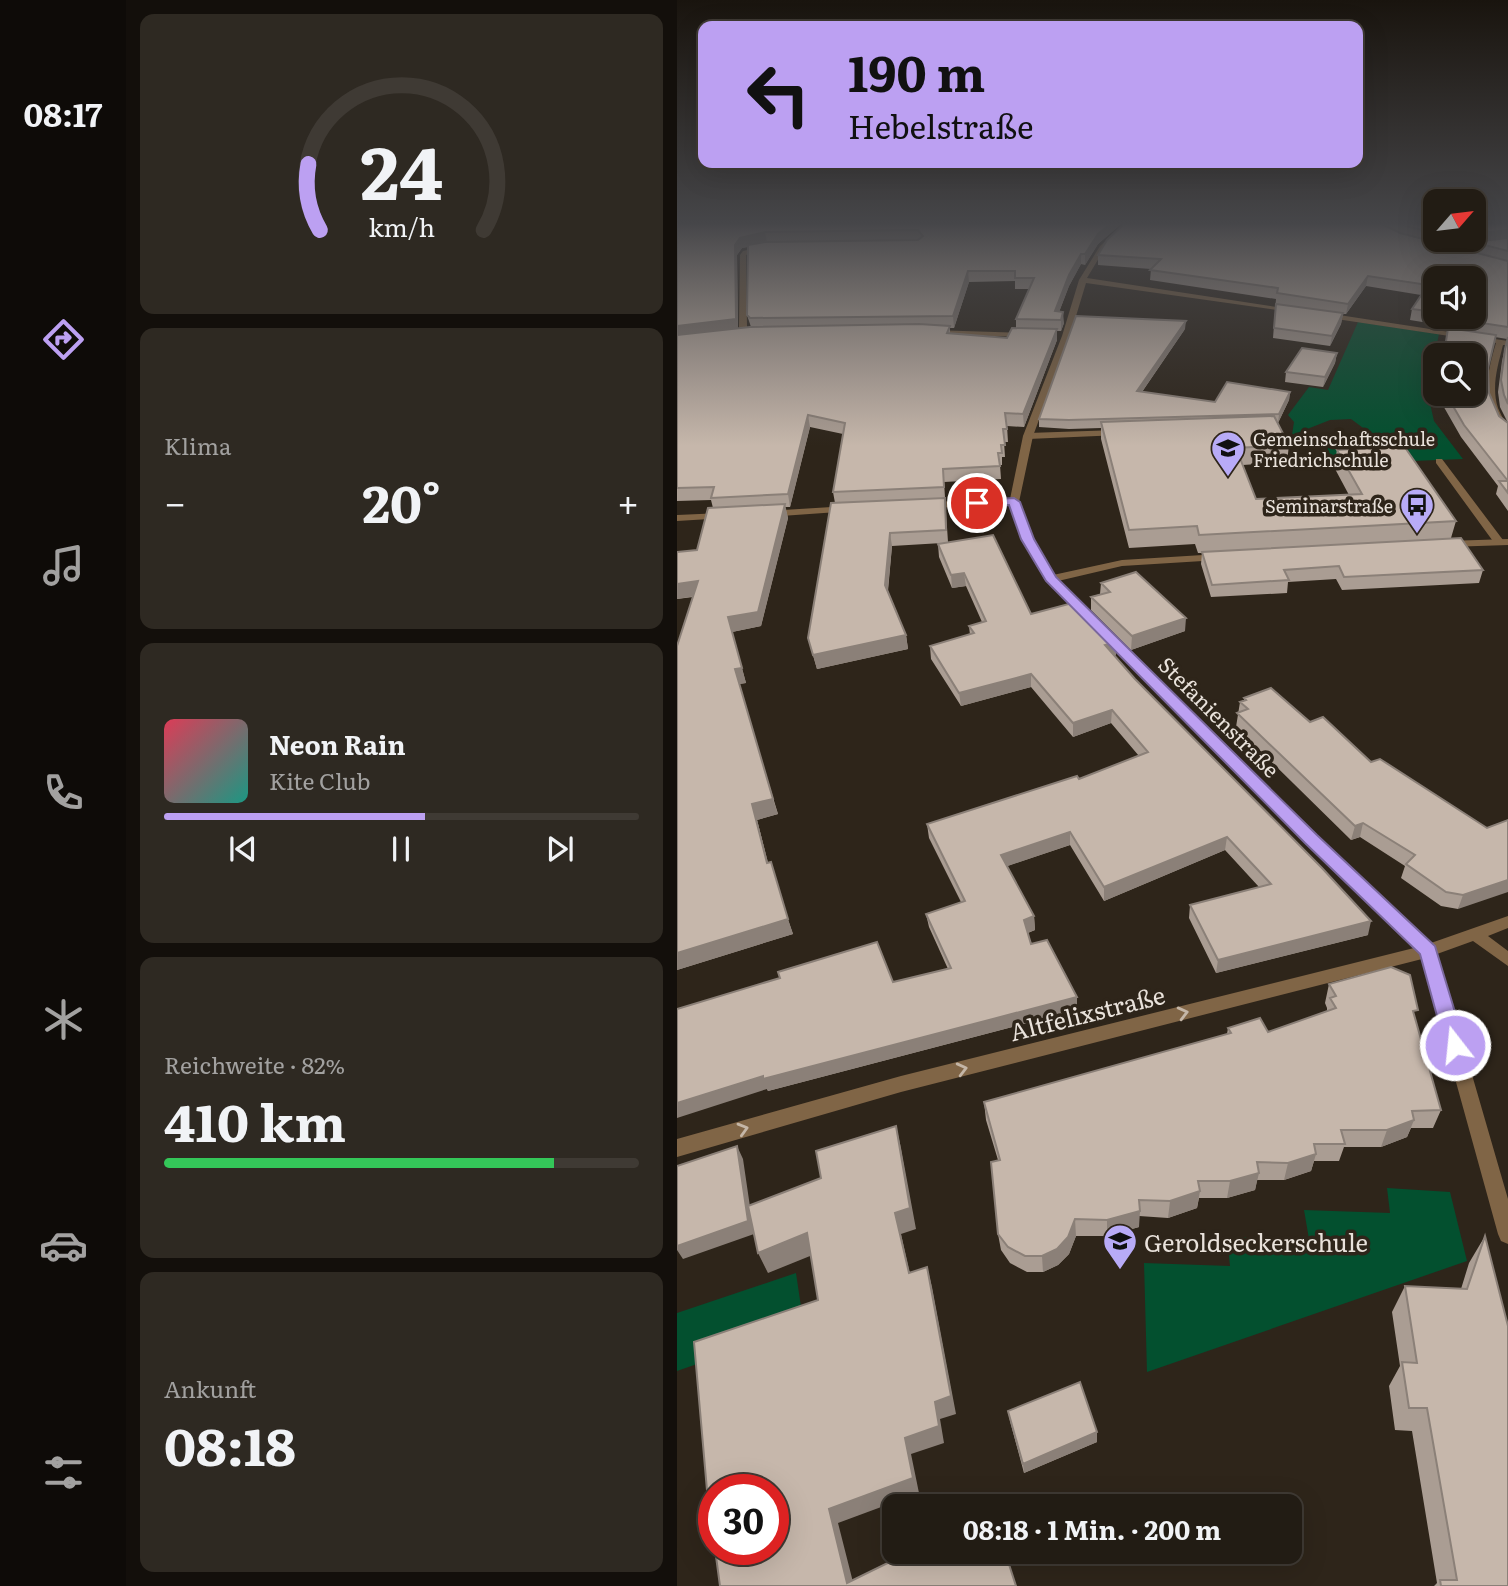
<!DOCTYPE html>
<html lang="de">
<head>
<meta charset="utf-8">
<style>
  body { margin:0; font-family:Literata,serif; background:#2e2922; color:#f1f3f6; height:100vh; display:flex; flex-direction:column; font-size:26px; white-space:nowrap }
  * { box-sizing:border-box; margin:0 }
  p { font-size:23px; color:#a2a1a0 }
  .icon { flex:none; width:38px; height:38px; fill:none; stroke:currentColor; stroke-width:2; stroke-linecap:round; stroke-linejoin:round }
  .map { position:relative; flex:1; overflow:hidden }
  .sheet { display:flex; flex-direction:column; gap:14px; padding:14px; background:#130f0b; width:551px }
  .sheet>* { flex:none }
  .hud { position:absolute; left:21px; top:21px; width:665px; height:147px; border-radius:14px; box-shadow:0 7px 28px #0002,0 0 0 2px #3f3a34; background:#bca0f2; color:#111; overflow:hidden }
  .needle { width:46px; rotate:62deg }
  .fabs { position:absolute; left:746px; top:189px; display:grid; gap:14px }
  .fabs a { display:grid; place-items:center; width:63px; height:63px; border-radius:14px; background:#221c14; box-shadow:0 7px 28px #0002,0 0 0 2px #3f3a34; font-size:35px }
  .speed { position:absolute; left:21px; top:1474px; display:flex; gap:14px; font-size:35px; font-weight:700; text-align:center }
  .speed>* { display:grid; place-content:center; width:91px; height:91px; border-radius:50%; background:#221c14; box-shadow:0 7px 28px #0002,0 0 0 2px #3f3a34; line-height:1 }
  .speed .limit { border:10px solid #d22; background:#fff; color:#111 }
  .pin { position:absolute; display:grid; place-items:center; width:60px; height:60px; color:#fff; margin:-30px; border:4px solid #fff; border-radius:50%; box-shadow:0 2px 7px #0007 }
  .me { position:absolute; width:77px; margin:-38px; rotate:344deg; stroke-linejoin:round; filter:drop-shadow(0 0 5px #0008) }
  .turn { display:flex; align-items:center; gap:24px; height:147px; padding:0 35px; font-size:32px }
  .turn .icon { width:91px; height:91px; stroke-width:2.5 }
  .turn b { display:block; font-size:49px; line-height:60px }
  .big { font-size:52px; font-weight:700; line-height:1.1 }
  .sheet .widget { flex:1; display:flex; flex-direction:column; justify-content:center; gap:10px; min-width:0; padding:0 24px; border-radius:14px; background:#2e2922 }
  .sheet .dial { align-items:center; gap:0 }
  .dial svg { height:182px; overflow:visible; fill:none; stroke:#3f3a34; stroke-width:7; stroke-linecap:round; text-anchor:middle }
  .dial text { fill:#f1f3f6; stroke:none }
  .song { display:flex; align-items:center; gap:21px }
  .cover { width:84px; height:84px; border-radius:10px; background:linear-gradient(135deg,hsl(350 70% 55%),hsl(170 70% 35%)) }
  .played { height:7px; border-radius:4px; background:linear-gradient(90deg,#bca0f2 55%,#3f3a34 55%) }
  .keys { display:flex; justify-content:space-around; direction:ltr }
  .heat { display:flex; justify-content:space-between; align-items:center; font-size:38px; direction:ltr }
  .charge { height:10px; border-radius:5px; background:linear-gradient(90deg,#34c759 82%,#3f3a34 0) }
  .trip { position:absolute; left:205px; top:1494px; width:420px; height:70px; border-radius:14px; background:#221c14; box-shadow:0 7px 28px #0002,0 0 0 2px #3f3a34; font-weight:700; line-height:70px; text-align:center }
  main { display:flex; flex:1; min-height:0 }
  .menu { display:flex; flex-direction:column; width:126px; justify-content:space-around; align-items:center; background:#0e0b08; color:#a2a1a0 }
  .menu .icon { width:49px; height:49px }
  .menu .current { color:#bca0f2 }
  .menu b { font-size:32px; color:#f1f3f6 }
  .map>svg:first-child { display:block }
</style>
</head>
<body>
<main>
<nav class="menu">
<b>08:17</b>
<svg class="icon current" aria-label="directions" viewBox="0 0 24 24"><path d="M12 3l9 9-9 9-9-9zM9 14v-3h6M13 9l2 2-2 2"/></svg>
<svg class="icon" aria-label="music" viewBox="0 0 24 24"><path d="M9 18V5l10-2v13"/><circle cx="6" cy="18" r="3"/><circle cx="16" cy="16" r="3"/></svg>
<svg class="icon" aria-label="phone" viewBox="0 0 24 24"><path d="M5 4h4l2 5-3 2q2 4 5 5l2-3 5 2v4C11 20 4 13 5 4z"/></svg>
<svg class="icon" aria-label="climate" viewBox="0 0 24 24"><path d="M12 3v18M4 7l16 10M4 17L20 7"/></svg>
<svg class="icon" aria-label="car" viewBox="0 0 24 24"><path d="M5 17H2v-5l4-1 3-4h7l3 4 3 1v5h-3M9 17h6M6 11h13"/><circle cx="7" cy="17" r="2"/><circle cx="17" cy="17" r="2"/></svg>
<svg class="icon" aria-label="filters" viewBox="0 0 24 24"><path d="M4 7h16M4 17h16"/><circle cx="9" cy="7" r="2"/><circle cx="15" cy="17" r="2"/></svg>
</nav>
<section class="sheet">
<div class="widget dial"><svg viewBox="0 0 100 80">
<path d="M14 69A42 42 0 1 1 86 69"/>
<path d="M14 69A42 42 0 0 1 9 40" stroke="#bca0f2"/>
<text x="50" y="56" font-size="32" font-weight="700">24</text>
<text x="50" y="72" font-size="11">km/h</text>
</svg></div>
<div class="widget"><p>Klima</p>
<div class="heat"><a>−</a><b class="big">20°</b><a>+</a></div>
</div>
<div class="widget">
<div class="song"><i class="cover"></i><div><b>Neon Rain</b><p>Kite Club</p></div></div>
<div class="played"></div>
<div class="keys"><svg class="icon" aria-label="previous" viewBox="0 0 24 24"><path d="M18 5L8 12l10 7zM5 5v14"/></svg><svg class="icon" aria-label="pause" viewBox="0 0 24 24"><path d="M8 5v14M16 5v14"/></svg><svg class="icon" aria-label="next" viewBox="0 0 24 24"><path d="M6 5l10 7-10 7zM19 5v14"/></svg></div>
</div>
<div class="widget"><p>Reichweite · 82%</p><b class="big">410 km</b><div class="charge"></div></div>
<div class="widget"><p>Ankunft</p><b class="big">08:18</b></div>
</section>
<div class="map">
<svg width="831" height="1586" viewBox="0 0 831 1586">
  <rect width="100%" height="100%" fill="#2e251a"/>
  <path fill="#03502f" d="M681,322l81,12 -12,56 7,31 29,38 -127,5 -10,-17 59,-3 -34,-25 -21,1 -38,15 2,-13 -6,-7 21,-28 19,3z
    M710,1188l63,4 17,69 -320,111 -3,-109 86,3 -3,-29 82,2 -5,-29 86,3z
    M119,1273l8,54 -127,44v-58z"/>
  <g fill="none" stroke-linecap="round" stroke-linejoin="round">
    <path fill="#806546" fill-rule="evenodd" d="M440,430l5,3 -2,2 -92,4 -5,-3 5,-3z
      M759,459h6l61,81v4h-8l-59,-81z"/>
    <path fill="#806546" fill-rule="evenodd" d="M447,224h6l-25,24 -18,30 209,32 -4,2 -206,-29 -16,53 -37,100 -14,66 14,37 20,36 69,-15 97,-6 5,3 -5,3 -97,6 -64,15 32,31v4h-8l-38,-37 -21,-40 -13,-34 -82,3 -5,-3 5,-3 82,-3 13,-63 39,-100 17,-56 21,-34z
      M831,242v4l-65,7 -3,-2z
      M87,246l2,3 -20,6 1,72 4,5 10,2 -12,2 -10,-9 1,-72 3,-4z
      M649,313l182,28v4h-5c-5,20 -12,42 -5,63 4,10 10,16 10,27 -31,-20 -21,-62 -12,-92l-173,-26 -1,-2z
      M255,330l95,3 4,2 -4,2 -98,-3 -1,-2z
      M171,506l4,1v4l-85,6 -5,-3 5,-3z
      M45,513l5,3 -1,2 -49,3v-6z
      M831,539v6l-60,2 -5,-3 5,-3z
      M425,627l4,1 210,207 115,108 77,-27v12l-20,8 20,15v15l-35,-25 -36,13 71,245v45l-7,-3 -3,-7 -76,-275 -521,133 -224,65v-18l224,-63 513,-128 -108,-105 -208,-209v-6z"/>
  </g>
  <path fill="#aa9d93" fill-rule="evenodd" d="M0,224h444l-23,20 -13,21 -4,-1 -12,22 -10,26 5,11 -3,8h-4v9l-33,87 -17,-1 1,16h-4l1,15h-3v8h-2l1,14 -57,3 4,60 83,72 85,41 -2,1 254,279 -152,38 -27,-55 1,-13 69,-18 -34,-37 -121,51 -34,-56 -63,21 27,50 1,14 -7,3 3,11 46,53v13l-309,81 -1,-2 126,-107 55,-13 -19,-42 -3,-13 35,-12 -32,-64 -2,-14 152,-45 60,-23 -28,-33 -38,14 -42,-50 -70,19 -30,-47 -1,-13 40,-11 -1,-9 13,-4 -16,-36 -14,2 -13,-31 -1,-13 4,-1 -50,3 -4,45 18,44 2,14 -91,20 -9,-31 27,-135 -2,-11 10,-58 -33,-7 -20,80h-5l3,11 -27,108 -29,6 14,51 -7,1 39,130 -21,6 11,43 25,71 -116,36 16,-373 -16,2v-47l20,-2 16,-42 -2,-8 -34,1zM71,247l-1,68 4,12 -13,2 -1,-74 5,-7zM338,281v8h14l-13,30v9l-9,10 -57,-5v-5h4l15,-46z
    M447,224h311v16h38l35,-16v199l-8,-16 -2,-15 4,-31 5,-22 -12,-2 -7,31 1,25 10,23 9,7v88l-12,-17 2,-8 -37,-49 -20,-35v-8h32v-39h-29l4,-25 -1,-1v-3l-37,-6 2,-11 9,-14 -55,-9 -20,28h-3l-2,10 -11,22 -57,-8 3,-39 -126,-19 1,-11 -53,-4v-10zM796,243l-2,8 -20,-5zM758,278l38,39h-38z
    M508,329l-43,63 73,10 75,-10 -1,8 -11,23 11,22 -2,17 -44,3 13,34 93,-4 -15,-28 3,-17 119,71 -5,17 32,32 -4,13 -137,7 -6,-11 -48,3 -1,11 -76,4 -10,-33 1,-11h-4l-3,-9 -66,4 -28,-109v-11l-32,1 -30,-2v-8z
    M660,353l-2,10 -12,24 -38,-5 1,-10z
    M424,583l84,48 -54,19 -40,-40v-13l9,-3z
    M567,698l66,24 61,40 116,66 21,-8 -50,89 -17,-3 -40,-28 4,-12 -45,-29 -9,3 -115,-113 4,-25 4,-2z
    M652,984l86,35 26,91 -8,18h-22l-4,9 -26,10h-37l-5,14h-25l-3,10 -27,9h-27l-2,10 -28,8h-28l-2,10 -29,10 -29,-2v11l-32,9h-31l-7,18 -11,11 -15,7h-16l-17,-9 -9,-13 -3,-16v-74l-12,-40 -2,-18 243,-68 1,-6 40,4 59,-21v-3l-2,-5z
    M808,1236l23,350h-74l3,-3 -25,-152 -17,-1 -6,-44 11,-20 -8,-54 13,-26 56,3 8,-26z
    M331,1411l89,31 -73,31 -14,-52z"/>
  <path fill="#8b8078" d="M433,224h11l-23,20 -13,21v-11l13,-20z
    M831,230v9l-35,3v1l-26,3 2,-6h24v-6z
    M88,232l2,10 -25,6 -5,7 1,76 -61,7v-12l63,-88z
    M404,254v10l-12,22 -13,34 -1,-9 14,-36z
    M291,271l1,11 -15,46 -1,-12z
    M691,276l-2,10 -20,28 2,-10z
    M386,312l1,11 -3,8v-11z
    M666,313l-2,11 -11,22 2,-10z
    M509,321l-1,8 -48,70v-8z
    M380,329v11l-33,87 -1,-13z
    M660,353l-2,10 -12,24 2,-10z
    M613,392l-1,8 -11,23 1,-9z
    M131,415l2,12 -20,80 -2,-13z
    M108,504l3,14 -27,108 -29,6 -4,-15z
    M213,533l2,13 -5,52 -2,-13z
    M287,573l2,13 -14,2 -1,-13z
    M21,581l4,14 -25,4v-15z
    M509,618l-1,13 -54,19 1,-14z
    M229,635l2,14 -91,20 -4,-14z
    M439,642v13l-11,4v-14z
    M65,668l4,15 -7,1 -4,-15z
    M354,674v13l-70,19 -2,-13z
    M435,710l-1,13 -38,14v-14z
    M96,799l5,15 -21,6 15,58 -20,-74z
    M686,823l-3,14 -9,3 4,-14z
    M393,832v13l-68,23 -1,-13z
    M550,837l-2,13 -121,51v-14z
    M831,880v12l-50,17 5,-14z
    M357,916l1,14 -11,4v-14z
    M111,919l5,15 -116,36v-17z
    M694,921l-3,14 -152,38 2,-13z
    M400,997v13l-309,81 -1,-2 -90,29v-15l86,-27z
    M737,1120l-7,17 -26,10 6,-17z
    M219,1126l5,22 15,81 -15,5 13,59 -19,-80z
    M60,1146l6,13 11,75 -71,25 -6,-9v-4z
    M639,1154l-5,17 -27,9 4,-17z
    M582,1173l-4,17 -28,8 3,-17z
    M523,1191l-3,17 -29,10 2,-17z
    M463,1211l-1,16 -32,9v-16z
    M398,1219l1,17 -7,18 -11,11 -15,7 -1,-16z
    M130,1233l8,21 -47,19 -10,-20z
    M250,1267l5,20 24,127 -16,5 4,24 -33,11 8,39 -81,30 16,63 -7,-3 -18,-74 76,-71 30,-36z
    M420,1432v10l-73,31 -1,-9z"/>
  <path fill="#c6b7ab" stroke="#8b8078" stroke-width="2" d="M0,224h433l-12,10 -13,20h-4l-12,21 -14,36 8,1 -2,8 -45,-1 18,-41h-19v-7h-47l-15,45 -203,2 -3,-3 1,-70 17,-3 153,-2 5,-4 -5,-6 -153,2 -25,6 -5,7 1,74 -59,7z
    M447,224h258l18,9 108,28v66l-59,-9v-1h24v-39h-38v34l-23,-3 16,-24 -60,-9 -20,28 -71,-11 1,-5 -128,-18 11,-11 -63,-4 9,-15z
    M724,224h34v9l-29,-7z
    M796,224h35v6l-35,4z
    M831,238v13l-35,-9z
    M599,304l67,9 -11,23 -58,-8z
    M399,316l110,5 -49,70 78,11 12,-20 63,10 -11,22 -210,6 -30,-1z
    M242,324l31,2 -3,7 60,5 5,-10 45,1 -34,85 -18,-1 2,16h-4l2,16h-4l1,8h-4l2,13 -57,3 1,18 -111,5 12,-69 -37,-8 -20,79 -77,4 3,-11 -37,1v-153l73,-8z
    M771,328l48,7 -8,33 1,25 10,23 9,7v70l-9,-12h9l-44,-56 -18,-31h27v-39h-29z
    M831,337v67l-4,-9 -3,-15 4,-31z
    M625,348l35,5 -12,24 -39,-5z
    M597,416l15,29 -53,3 20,51 106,-5 -25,-44 67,-4 52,75 -257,14 -2,-9 -68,4 -28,-108z
    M268,498l1,32 -56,3 -5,52 21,50 -93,20 -5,-17 23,-135z
    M108,504l-27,108 -30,5 14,51 -7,1 38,130 -21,5 15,59 4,-1 17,57 -111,34v-307l21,-65 -21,3v-32l20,-2 11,-42z
    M316,535l38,79 45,-12 40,40 -11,3 30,34 187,189 49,53 -153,39 -28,-55 81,-21 -44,-47 -123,50 -34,-55 -69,23 33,61 -10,4 7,24 16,-4 30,57 -314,82v-3l-86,27v-94l103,-31 -2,-6 99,-30 16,40 58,-14 -25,-54 39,-13 -38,-77 150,-48 2,3 69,-27 -36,-42 -39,13 -42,-49 -72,19 -29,-47 44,-13 -5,-7 17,-5 -22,-48 -13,2 -13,-31z
    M784,538l22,32 -139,7 -5,-11 -55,4 5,10 -77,5 -10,-33z
    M459,572l50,46 -54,18 -41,-39 19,-5 -9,-9z
    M594,688l39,34 13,-5 48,45 9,-3 107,69 21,-8v60l-45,15 -17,-3 -40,-28 9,-9 -52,-32 -8,3 -118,-113 11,-4 -8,-7 6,-2 -2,-2z
    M714,967l19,8 8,35 -5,1 28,99 -29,1 2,9 -27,10h-46l4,14h-31l2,10 -28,9 -31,-1 2,11 -29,8h-32l2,10 -30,10 -31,-1 1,11 -33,9 -32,-1 -7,18 -11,12 -15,7h-17l-17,-9 -10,-13 -7,-72 9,-2 -16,-58 247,-69 -3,-5 32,-10 8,14 68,-24 -6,-10 6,-2 -7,-12z
    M219,1126l14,82 -15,5 14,60 18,-6 24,129 -16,6 4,24 -34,12 8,40 -84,31 18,74 63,-31h95l11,34h-296l-5,-37h58v-60h-59v53l-5,-29 -15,-171 124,-42 -11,-67 -49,20 -10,-47 73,-28 -5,-27z
    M60,1146l11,75 -71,25v-80z
    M808,1236l23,90v260h-67l-1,-6h17l-30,-172h-18l-7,-46 15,1 -12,-77 62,3z
    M403,1382l17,50 -74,32 -15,-53z"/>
  <defs><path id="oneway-chevron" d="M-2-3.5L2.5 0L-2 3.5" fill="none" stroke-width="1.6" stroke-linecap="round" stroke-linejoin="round" transform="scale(1.75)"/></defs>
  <g stroke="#c4b6a7">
    <use href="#oneway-chevron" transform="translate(506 1013) rotate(-14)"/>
    <use href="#oneway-chevron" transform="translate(285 1069) rotate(-14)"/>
    <use href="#oneway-chevron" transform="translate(66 1129) rotate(-16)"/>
  </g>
  <linearGradient id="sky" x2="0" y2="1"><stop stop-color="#19140e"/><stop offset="0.5" stop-color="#464649"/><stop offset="1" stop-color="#464649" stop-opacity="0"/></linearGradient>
  <rect width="831" height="446" fill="url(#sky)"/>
  <path fill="#bca0f2" stroke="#7a689d" stroke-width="2" d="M337,498l6,4 14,37 22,38 261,258 118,111 30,99 -3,6 -7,3 -7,-3 -3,-6 -25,-91 -115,-111 -259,-262 -25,-42 -12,-34 -32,2 -6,-4 6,-3z"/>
  <defs>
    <g id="school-pin" transform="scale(1.75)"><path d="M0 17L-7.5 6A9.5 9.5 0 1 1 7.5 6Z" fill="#b8abf7" stroke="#2e251a"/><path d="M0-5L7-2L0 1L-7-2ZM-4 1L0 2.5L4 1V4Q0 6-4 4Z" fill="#111"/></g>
    <g id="bus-pin" transform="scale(1.75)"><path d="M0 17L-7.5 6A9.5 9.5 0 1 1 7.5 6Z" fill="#b8abf7" stroke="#2e251a"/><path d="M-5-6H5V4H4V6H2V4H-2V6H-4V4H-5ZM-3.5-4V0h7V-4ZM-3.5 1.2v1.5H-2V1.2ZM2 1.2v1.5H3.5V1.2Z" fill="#111"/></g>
  </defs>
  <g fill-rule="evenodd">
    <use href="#school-pin" x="551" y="448"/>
    <use href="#bus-pin" x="740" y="505"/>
    <use href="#school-pin" x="443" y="1241"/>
  </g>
  <g text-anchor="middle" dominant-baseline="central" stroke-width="7" stroke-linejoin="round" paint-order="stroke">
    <g font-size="18" fill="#e9e2db" stroke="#2e251a" text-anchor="start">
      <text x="576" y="438">Gemeinschaftsschule<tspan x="576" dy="21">Friedrichschule</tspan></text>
      <text x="716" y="505" text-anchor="end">Seminarstraße</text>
    </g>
    <g font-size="21" fill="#e9e2db" stroke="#2e251a">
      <text transform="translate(543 716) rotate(45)">Stefanienstraße</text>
    </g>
    <g font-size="24" fill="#e9e2db" stroke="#2e251a">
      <text transform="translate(410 1012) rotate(-14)">Altfelixstraße</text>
    </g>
    <g font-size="24" fill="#e9e2db" stroke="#2e251a" text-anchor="start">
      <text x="467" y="1241">Geroldseckerschule</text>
    </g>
  </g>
</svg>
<div class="fabs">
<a><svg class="needle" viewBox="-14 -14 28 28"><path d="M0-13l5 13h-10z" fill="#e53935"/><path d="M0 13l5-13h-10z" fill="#a2a1a0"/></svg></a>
<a><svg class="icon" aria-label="sound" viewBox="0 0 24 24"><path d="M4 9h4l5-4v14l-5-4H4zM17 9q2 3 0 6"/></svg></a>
<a><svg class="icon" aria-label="search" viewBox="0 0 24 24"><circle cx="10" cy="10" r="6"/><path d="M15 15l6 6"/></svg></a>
</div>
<div class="speed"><div class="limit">30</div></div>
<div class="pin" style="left:300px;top:503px;background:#d93025"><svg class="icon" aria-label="arrive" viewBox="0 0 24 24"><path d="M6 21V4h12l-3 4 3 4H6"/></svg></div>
<svg class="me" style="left:778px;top:1045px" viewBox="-20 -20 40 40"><circle r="17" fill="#bca0f2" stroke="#fff" stroke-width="3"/><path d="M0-11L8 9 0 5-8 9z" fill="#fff"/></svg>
<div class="trip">08:18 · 1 Min. · 200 m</div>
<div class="hud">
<div class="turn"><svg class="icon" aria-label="left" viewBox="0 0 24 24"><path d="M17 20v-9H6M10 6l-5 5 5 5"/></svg><div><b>190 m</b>Hebelstraße</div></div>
</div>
</div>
</main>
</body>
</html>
